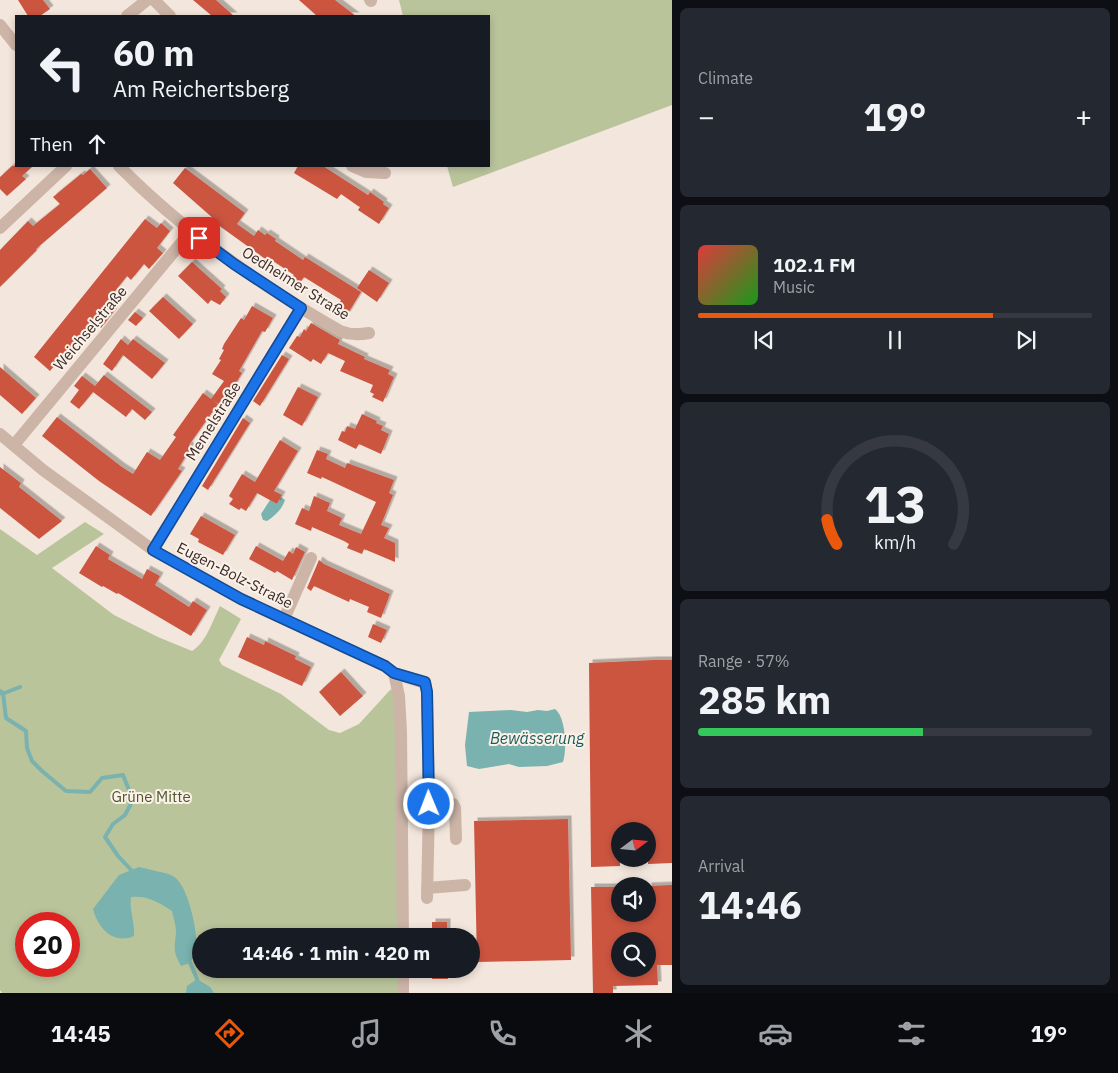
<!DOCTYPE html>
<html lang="en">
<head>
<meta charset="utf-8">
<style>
  body { margin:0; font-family:"IBM Plex Sans",sans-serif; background:#242831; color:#f1f3f6; height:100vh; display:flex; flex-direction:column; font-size:19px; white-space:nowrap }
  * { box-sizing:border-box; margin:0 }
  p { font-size:16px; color:#9ea1a6 }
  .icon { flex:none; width:28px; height:28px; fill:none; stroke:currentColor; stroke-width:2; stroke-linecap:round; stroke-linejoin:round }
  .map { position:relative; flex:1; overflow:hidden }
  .sheet { display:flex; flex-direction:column; gap:8px; padding:8px; background:#0d0f14; width:446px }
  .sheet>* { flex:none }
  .top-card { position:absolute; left:15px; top:15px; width:475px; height:152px; border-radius:0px; box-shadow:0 2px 8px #0003; background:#171b24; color:#f1f3f6; overflow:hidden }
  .needle { width:32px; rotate:74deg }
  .tools { position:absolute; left:611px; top:822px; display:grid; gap:10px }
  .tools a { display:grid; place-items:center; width:45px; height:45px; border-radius:50%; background:#171b24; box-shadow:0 2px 8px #0003; font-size:25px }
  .speed { position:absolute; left:15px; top:912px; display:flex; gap:10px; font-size:25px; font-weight:700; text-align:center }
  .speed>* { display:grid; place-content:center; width:65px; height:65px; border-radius:50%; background:#171b24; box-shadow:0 2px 8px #0003; line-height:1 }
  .speed .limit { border:8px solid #d22; background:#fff; color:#111 }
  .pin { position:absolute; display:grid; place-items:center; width:42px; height:42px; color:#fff; margin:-21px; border-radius:10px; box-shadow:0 2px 8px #0006 }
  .me { position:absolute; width:55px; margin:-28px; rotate:359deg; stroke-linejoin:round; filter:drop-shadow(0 0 4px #0008) }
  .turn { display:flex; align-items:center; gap:18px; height:105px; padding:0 15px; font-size:22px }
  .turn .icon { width:65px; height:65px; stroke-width:2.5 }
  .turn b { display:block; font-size:35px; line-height:42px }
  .then { display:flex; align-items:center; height:48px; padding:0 15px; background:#0003; gap:10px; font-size:19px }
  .big { font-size:38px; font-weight:700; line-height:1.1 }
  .sheet .tile { flex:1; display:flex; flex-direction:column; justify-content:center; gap:8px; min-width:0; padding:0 18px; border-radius:8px; background:#242831 }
  .sheet .dial { align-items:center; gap:0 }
  .dial svg { height:130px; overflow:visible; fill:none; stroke:#363941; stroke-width:7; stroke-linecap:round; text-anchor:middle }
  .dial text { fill:#f1f3f6; stroke:none }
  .song { display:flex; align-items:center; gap:15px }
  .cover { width:60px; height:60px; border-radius:8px; background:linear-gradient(135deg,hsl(0 70% 55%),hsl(120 70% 35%)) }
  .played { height:5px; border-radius:2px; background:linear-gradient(90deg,#ea580c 75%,#363941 75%) }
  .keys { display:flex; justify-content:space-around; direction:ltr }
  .heat { display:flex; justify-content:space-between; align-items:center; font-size:28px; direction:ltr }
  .charge { height:8px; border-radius:4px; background:linear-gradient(90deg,#34c759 57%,#363941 0) }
  .trip { position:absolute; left:192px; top:928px; width:288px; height:50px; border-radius:25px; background:#171b24; box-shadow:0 2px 8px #0003; font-weight:700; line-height:50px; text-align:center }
  .tab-bar { display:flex; height:80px; justify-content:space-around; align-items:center; background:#090b0e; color:#9ea1a6 }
  .tab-bar .icon { width:35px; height:35px }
  .tab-bar .active { color:#ea580c }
  .tab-bar b { font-size:22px; color:#f1f3f6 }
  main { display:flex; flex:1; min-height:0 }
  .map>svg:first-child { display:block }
</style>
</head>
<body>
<main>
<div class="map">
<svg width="672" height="993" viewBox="0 0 672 993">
  <defs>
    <filter id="shadow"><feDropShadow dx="3.5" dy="-3.5" stdDeviation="0" flood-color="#0004"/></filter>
  </defs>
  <rect width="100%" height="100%" fill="#f3e6dc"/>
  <path fill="#bac49b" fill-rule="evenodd" d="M399,0h273v105l-219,82 -6,-21h42v-150h-86z
    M85,522l19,12 -52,34 62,47 44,22 34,14c14,-8 21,-31 28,-45l21,13 -22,41 3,5 59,29 48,36 11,3 19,-9 32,-35 5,10 4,237h-199v33h199l1,24h-399l-2,-3v-461l37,26zM26,924h43v42h-43z"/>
  <path fill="#79b2ae" d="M281,497l4,3c-3,9 -9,15 -18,21l-4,-1 -2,-6 9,-14 7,4z
    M555,709c11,8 12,41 8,53l-16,4 -28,1 -10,-3 -30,5 -12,-3 -2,-21 4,-33 42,-2 16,2 11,-2 9,1z
    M139,867c7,2 29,6 34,9 16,9 26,61 23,77 -1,3 -5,7 -6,10l-9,3c-9,-16 -6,-18 -5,-35 0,-6 -3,-14 -4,-20 -13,-9 -26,-16 -41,-14 -2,13 4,25 3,39 -21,9 -36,-8 -41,-27l26,-34z
    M197,979l13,8 4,6h-28l1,-7z"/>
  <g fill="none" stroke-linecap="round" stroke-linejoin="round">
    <path stroke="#79b2ae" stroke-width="4" d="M0,691l3,2 3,25 20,13 1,17 5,13 10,10 24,20 24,1 12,-14 21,-3 10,25 -8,15 -12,9 -8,13 13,19 16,17
      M2,694l18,-7
      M189,960l8,19 3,14"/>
  </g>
  <path fill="#cc5441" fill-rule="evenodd" filter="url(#shadow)" d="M18,0h25l7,9 -10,7h-12z
    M193,0h23l18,16h-22z
    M299,0h36l21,16h-39z
    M12,166h21l-11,10 4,3 -19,17 -7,-7v-12z
    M298,166h25l45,29 2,-3 14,10 -1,2 6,4 -10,16 -21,-14 2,-3 -2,-1 -17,-12 -4,5 -43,-26z
    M185,168l60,45 -8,11 17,12 4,-6 7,5 2,-2 9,6 -1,2 28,19 2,-3 56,35 -14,23 -11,-7 5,-8 -37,-23 -4,6 -8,-6 2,-2 -24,-16 -2,2 -54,-39 1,-2 -42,-37z
    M90,169l17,19 -71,61 1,1 -37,37v-37l28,-29 5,5 27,-22 -7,-7 28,-23 2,1z
    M145,219l12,9 4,-5 9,8 -13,17 6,5 -14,16 -5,-5 -13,16 -4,-4 -22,28 9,7 -13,17 -5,-4 -14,16 -3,-3 -29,34 -16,-14z
    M192,262l30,27 -2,2 6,6 -6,8 -9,-5 -3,4 -30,-28z
    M369,270l20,13 -12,19 -20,-14z
    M163,297l30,27 -14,15 -30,-28z
    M252,306l21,12 -8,14 -3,-1 -23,40 3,2 -20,33 -11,-7 13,-18 -12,-7 9,-14 -2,-1 5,-9 -2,-1 2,-5 17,-26 3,2z
    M135,312l8,6 -7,8 -8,-6z
    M311,323l29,17 -2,4 27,13 -1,2 26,11 -2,4 6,3 -11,25 -11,-5 2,-3 -4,-2 3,-7 -33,-14 5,-10 -17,-8 -7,11 -8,-5 -2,3 -22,-14 8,-12 3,1 4,-8 2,2z
    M121,339l7,6 5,-6 32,24 -13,16 -29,-24 -11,16 -9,-7z
    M282,355l7,4 -29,47 -7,-5z
    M0,367l36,31 -14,16 -22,-19z
    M104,375l48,37 -7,8 -13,-11 -6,8 -33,-25 -14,17 -9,-7 9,-12 -5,-4 8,-10 13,10z
    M298,387l20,10 -16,29 -19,-11z
    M203,393l15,11 -29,41 2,2 -13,22 4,2 -31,45 -52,-35 -57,-45 15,-19 65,50 11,7 14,-22 13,8 16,-23 -3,-2z
    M362,414l15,7 -1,2 7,3 -2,4 8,4 -8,20 -22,-10 -3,5 -18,-9 4,-9 3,1 2,-6 8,3z
    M243,418l7,5 -42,67 -6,-4z
    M280,440l18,11 -24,40 8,4 -5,9 -20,-11 -11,18 -5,-3 -2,2 -10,-6 4,-5 -4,-3 13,-22 13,8z
    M317,450l11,4 -2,5 19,9 2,-5 47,17 -5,13 4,2 -12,30 8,3 -5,10 11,5v19l-31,-13 -2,5 -15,-6 2,-4 -5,-3 -32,-14 -1,4 -16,-7 7,-16 7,3 5,-15 16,7 -3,8 15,7 -3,7 22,9 15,-32 -54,-25 -1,2 -14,-6z
    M0,467l21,16 -2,4 43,34 -23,18 -39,-31z
    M201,516l34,19 -12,20 -25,-13 1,-3 -9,-5z
    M96,546l14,9 -2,4 34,20 5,-10 13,7 -5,9 34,22 4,-6 14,9 -16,26 -73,-43 -1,1 -14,-8 -1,1 -23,-14z
    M256,546l27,15 6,-10 4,3 3,-7 9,5 -13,28 -15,-9 -2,2 -26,-14z
    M319,560l5,4 66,30 -9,24 -14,-6 2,-5 -19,-8 -1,3 -35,-16 -3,5 -4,-3z
    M373,624l14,6 -6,13 -13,-6z
    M247,637l17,8 1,-4 31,15 -1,3 16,8 -9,19 -64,-29z
    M654,660h18v203l-24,1v-33h-28v35l-29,1 -2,-204z
    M341,672l22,24 -23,20 -21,-24z
    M568,819l3,141 -94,2 -3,-141z
    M672,885v80h-15l1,20 -45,1v7h-20l-2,-106h29v27h28v-28zM620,941h28v28h-28z
    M432,922h15v14h-15z
    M432,969h16v10h-16z"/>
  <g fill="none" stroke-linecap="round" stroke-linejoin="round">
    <path stroke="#ccb4a7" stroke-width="12" d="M154,0l16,16
      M370,0l1,1
      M127,16l20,-16
      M0,25l16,20
      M119,166c65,66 141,119 221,165 10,4 18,4 29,2
      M352,166l14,6 19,1
      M0,228l66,-62
      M0,434l43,36 110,80 88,49 144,67 9,7 31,10 2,9 2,112 -2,94
      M14,445l177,-214
      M153,550l148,-242
      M284,619l27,-61
      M394,673l5,23 2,36 2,204
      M429,804h24l2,4 1,31
      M427,888l38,-3
      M403,969v24"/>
  </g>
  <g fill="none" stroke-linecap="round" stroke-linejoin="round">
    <g stroke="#114b97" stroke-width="12">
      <path id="route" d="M199,238l35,26 67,44 -148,242 88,49 144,67 9,7 31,9 2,10 2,112"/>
    </g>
    <use href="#route" stroke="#1a73e8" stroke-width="9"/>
  </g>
  <g text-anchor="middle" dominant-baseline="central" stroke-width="4" stroke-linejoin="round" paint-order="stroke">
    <g font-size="15" fill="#382b28" stroke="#fbf1e9">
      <text transform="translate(296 283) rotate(32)">Oedheimer Straße</text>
      <text transform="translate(90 328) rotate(-50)">Weichselstraße</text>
      <text transform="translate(213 421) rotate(-58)">Memelstraße</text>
      <text transform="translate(235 575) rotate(27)">Eugen-Bolz-Straße</text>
    </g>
    <g font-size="15" fill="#4c582a" stroke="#fbf1e9">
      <text x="151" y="796">Grüne Mitte</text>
    </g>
    <g font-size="16" font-style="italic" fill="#1b5c5a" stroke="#fbf1e9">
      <text x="537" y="738">Bewässerung</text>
    </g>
  </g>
</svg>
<div class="tools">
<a><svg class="needle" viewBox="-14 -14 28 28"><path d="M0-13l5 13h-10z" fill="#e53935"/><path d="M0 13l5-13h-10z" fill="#9ea1a6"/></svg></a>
<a><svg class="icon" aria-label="sound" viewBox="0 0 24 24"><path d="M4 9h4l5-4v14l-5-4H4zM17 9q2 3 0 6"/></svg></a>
<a><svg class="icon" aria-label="search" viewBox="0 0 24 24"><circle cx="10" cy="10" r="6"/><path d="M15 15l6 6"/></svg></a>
</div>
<div class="speed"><div class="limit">20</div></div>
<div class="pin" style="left:199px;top:238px;background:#d93025"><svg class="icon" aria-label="arrive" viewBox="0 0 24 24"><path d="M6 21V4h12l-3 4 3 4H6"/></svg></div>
<svg class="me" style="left:429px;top:804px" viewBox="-20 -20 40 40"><circle r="17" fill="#1a73e8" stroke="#fff" stroke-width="3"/><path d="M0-11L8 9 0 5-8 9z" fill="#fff"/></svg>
<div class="trip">14:46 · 1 min · 420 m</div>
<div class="top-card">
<div class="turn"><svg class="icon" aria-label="left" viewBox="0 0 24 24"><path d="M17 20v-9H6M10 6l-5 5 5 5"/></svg><div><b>60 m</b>Am Reichertsberg</div></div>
<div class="then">Then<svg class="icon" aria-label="ahead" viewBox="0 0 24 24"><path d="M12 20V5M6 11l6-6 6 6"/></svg></div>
</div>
</div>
<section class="sheet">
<div class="tile"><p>Climate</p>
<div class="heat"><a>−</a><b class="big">19°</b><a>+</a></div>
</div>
<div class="tile">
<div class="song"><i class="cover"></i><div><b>102.1 FM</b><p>Music</p></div></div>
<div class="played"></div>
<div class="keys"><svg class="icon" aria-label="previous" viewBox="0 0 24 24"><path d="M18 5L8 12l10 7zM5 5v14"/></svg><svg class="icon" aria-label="pause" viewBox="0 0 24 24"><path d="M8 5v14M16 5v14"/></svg><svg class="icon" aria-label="next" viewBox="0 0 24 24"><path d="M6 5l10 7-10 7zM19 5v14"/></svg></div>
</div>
<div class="tile dial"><svg viewBox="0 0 100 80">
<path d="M14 69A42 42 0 1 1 86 69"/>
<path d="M14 69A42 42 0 0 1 8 54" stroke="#ea580c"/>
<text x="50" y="56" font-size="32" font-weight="700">13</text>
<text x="50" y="72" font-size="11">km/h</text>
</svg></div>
<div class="tile"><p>Range · 57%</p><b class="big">285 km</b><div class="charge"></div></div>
<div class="tile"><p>Arrival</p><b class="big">14:46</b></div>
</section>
</main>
<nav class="tab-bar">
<b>14:45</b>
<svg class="icon active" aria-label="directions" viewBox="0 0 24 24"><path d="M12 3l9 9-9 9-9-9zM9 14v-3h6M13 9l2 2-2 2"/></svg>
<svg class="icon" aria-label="music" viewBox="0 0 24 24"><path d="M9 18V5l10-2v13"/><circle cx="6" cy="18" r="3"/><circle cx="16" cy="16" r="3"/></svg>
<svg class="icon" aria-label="phone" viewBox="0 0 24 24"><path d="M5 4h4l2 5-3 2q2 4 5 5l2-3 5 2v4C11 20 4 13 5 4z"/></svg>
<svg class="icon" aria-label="climate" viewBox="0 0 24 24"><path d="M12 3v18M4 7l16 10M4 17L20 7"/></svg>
<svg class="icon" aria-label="car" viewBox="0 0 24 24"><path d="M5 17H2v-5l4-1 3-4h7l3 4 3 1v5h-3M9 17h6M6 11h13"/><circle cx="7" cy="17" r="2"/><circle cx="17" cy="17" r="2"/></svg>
<svg class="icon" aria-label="filters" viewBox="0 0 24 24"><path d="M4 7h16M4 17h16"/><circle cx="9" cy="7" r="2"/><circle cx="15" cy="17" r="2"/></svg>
<b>19°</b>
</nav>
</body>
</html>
